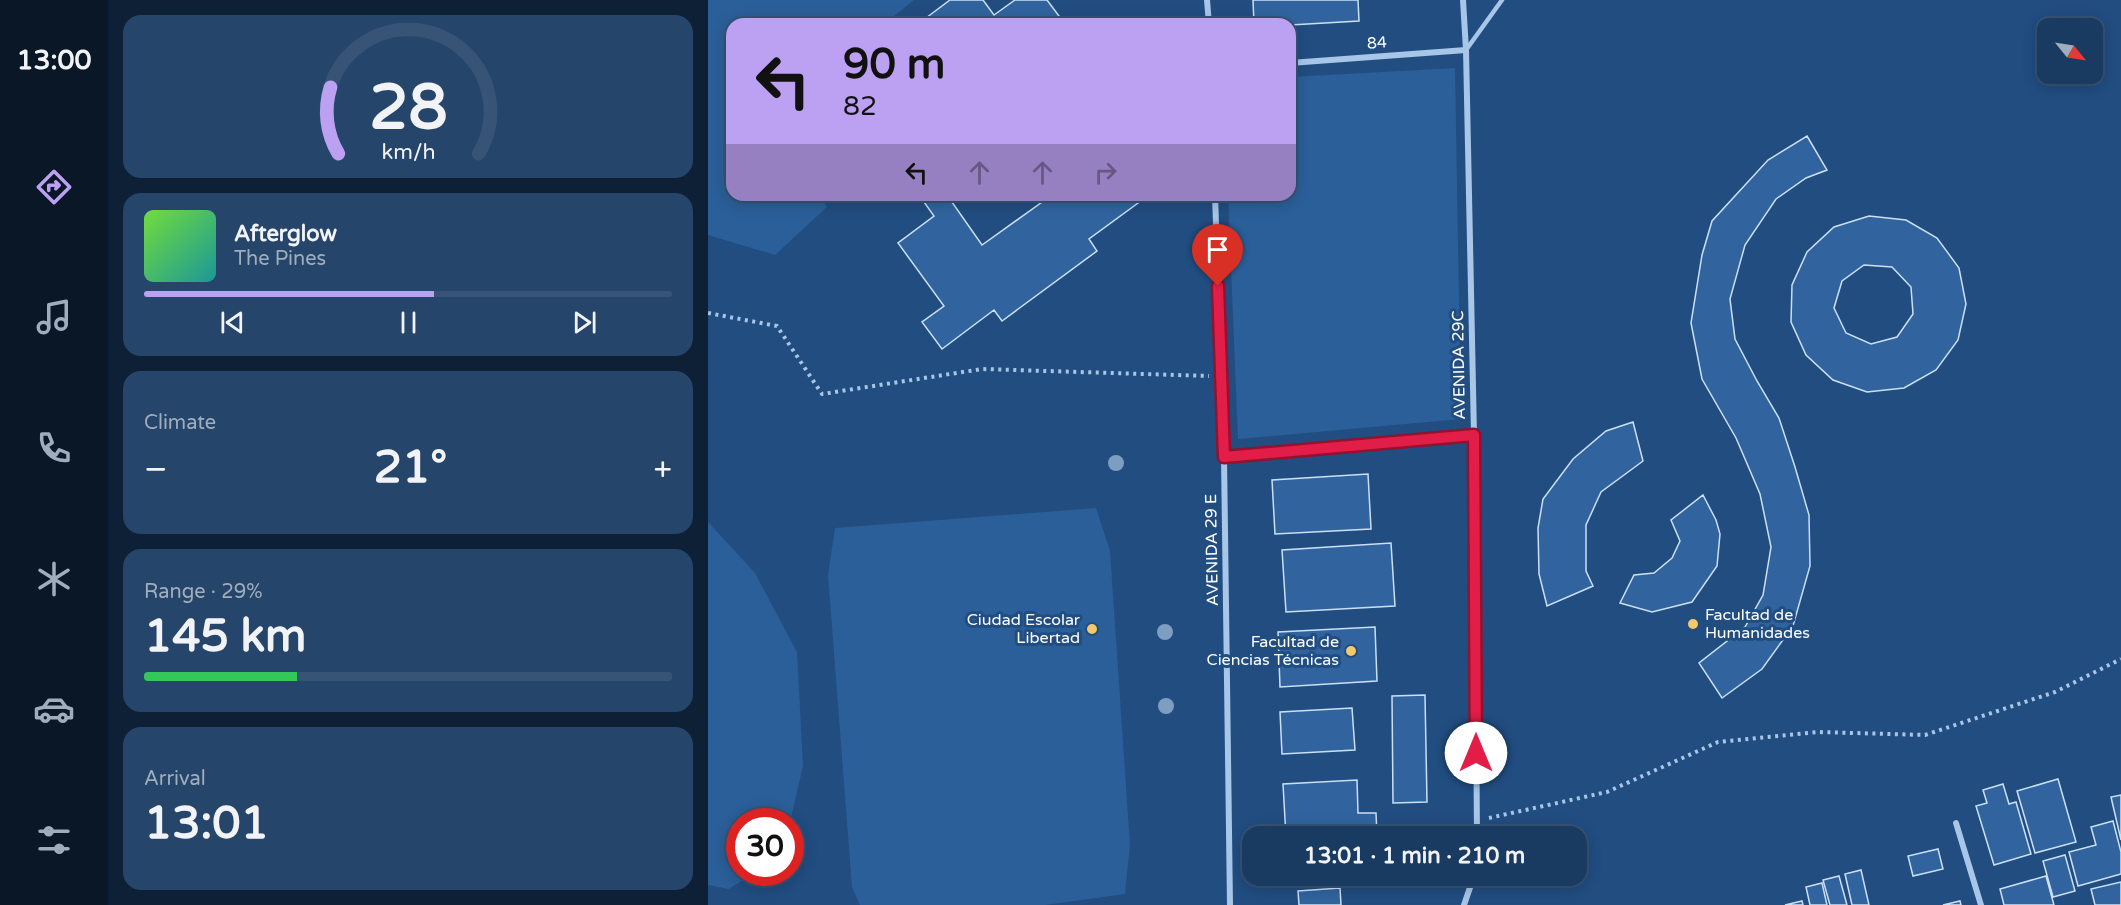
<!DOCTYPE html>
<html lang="en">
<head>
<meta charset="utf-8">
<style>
  body { margin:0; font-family:"Varela Round",sans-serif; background:#26456a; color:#f1f3f6; height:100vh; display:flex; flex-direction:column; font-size:22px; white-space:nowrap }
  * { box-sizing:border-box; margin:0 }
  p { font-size:20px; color:#9fadbd }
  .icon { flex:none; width:33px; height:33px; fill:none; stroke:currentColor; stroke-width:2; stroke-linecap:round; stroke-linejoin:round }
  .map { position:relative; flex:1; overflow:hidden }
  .panel { display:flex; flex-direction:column; gap:15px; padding:15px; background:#0e2035; width:600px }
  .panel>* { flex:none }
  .hud { position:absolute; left:18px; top:18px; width:570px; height:183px; border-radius:18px; box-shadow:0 3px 15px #0003,0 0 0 2px #375476; background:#bca0f2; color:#111; overflow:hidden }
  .needle { width:39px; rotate:120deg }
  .fabs { position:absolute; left:1329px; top:18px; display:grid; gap:12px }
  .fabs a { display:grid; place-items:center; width:66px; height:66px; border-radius:12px; background:#193a61; box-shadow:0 3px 15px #0003,0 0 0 2px #375476; font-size:30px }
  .speed { position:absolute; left:18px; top:808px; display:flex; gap:12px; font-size:30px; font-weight:700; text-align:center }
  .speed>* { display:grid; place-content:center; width:78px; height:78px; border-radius:50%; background:#193a61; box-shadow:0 3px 15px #0003,0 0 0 2px #375476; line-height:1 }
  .speed .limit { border:9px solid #d22; background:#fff; color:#111 }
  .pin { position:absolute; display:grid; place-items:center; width:51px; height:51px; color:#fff; margin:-62px -26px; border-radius:50% 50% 50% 0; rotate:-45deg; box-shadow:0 0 6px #0007 }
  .pin .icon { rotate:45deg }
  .me { position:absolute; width:66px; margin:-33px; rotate:0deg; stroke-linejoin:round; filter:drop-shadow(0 0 4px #0008) }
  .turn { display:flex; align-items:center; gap:21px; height:126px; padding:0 18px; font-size:27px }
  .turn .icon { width:78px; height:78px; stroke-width:2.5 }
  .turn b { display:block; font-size:42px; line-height:51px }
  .lanes { display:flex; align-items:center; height:57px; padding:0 18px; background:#0003; justify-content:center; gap:30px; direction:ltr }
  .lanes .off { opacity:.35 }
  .big { font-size:45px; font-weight:700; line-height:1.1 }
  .panel .tile { flex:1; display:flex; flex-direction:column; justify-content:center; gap:9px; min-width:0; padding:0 21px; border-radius:18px; background:#26456a }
  .panel .dial { align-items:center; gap:0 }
  .dial svg { height:156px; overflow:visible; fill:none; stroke:#375476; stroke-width:7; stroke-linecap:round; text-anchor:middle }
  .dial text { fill:#f1f3f6; stroke:none }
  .song { display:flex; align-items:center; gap:18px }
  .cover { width:72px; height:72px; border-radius:9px; background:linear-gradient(135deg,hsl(100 70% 55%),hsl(180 70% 35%)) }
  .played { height:6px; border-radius:3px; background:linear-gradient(90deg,#bca0f2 55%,#375476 55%) }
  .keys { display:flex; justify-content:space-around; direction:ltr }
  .heat { display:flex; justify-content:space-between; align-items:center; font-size:33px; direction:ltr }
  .charge { height:9px; border-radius:4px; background:linear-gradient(90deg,#34c759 29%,#375476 0) }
  .trip { position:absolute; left:534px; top:826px; width:345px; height:60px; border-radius:18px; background:#193a61; box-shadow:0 3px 15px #0003,0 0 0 2px #375476; font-weight:700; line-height:60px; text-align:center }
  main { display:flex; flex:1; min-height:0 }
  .dock { display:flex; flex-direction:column; width:108px; justify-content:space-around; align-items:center; background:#0a1727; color:#9fadbd }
  .dock .icon { width:42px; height:42px }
  .dock .active { color:#bca0f2 }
  .dock b { font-size:27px; color:#f1f3f6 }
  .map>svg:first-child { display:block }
</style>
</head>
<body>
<main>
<nav class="dock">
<b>13:00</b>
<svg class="icon active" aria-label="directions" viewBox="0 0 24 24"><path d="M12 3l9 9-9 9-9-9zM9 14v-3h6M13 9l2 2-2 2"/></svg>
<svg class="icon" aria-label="music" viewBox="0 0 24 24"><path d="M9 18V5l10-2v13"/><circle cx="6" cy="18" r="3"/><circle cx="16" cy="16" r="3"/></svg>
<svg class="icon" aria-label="phone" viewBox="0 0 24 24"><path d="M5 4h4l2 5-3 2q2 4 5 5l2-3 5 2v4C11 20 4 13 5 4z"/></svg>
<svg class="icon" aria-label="climate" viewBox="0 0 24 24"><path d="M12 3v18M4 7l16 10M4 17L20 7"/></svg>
<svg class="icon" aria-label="car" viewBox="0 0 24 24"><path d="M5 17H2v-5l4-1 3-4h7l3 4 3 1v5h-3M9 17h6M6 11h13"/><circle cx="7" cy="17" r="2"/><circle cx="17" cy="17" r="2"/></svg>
<svg class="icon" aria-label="filters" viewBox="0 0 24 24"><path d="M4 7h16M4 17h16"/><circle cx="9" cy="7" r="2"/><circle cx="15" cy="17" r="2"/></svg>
</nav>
<section class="panel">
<div class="tile dial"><svg viewBox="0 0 100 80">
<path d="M14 69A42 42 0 1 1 86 69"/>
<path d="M14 69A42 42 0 0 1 10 35" stroke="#bca0f2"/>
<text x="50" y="56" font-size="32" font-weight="700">28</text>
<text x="50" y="72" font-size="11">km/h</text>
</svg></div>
<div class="tile">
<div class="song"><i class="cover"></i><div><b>Afterglow</b><p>The Pines</p></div></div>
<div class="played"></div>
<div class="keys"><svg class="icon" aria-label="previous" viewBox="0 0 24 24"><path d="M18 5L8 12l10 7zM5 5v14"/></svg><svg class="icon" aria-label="pause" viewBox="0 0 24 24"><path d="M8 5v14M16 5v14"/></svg><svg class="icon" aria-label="next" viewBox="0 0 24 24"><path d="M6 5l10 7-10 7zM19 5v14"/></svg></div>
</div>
<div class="tile"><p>Climate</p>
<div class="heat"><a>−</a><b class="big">21°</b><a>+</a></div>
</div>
<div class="tile"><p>Range · 29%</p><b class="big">145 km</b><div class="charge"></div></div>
<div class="tile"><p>Arrival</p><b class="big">13:01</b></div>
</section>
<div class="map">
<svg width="1413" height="905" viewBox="0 0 1413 905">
  <rect width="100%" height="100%" fill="#214d81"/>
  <path fill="#2b5f99" d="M0,0h206l-30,24h-152v171h87l8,12 -52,48 -67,-20z
    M747,68l6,351 -223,20 -10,-244h62v-118z
    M388,508l14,43 20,294 -5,49 -80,11h-185l-8,-18 -24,-312 7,-47z
    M0,522l47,51 42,79 6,114 -13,56h-50v51h14l-25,16 -21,-4z"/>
  <path fill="#31649e" stroke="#cbe0f6" stroke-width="1.5" fill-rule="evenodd" d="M242,0h33l11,15 21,-15h32l18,24h-147z
    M545,0h105l1,21 -69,4 -36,-1z
    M1099,136l20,34 -21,8 -30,21 -31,46 -15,54 5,40 22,42 22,37 16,49 14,48 1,51 -17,60 -31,43 -40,29 -23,-35 46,-36 18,-32 8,-48 -11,-53 -24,-56 -34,-59 -11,-56 11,-68 10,-34 56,-61z
    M211,195h28l35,50 70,-50h97l-60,44 8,12 -95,70 -8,-11 -52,39 -20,-27 22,-16 -46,-63 36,-27z
    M1161,216l37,4 31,18 22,30 7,36 -8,36 -22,30 -32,18 -37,4 -34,-12 -27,-25 -15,-33 1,-37 15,-33 27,-25zM1156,265l28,2 19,20 2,27 -16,23 -26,7 -25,-11 -12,-25 8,-27z
    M925,422l10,39 -42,31 -15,33v46l7,15 -46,20 -8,-32 -1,-46 5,-29 30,-40 33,-28z
    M660,474l3,55 -96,5 -3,-54z
    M995,495l13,25 4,14 -3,32 -25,36 -40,10 -32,-9 14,-28 20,-2 18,-15 8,-17 -9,-21z
    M683,543l4,63 -109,6 -4,-62z
    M667,627l2,54 -97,6 -2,-55z
    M717,695l2,107 -34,1 -1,-107z
    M644,708l3,42 -73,4 -2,-42z
    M1350,779l18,63 -41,11 -18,-62z
    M649,780l1,33h18l1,23 -91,1 -3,-53z
    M1295,784l6,20 7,-2 15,52 -37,11 -18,-59 11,-3 -4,-13z
    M1413,795v45l-10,-43z
    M1405,821l8,31v22l-43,12 -9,-34 27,-7 -5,-18z
    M1230,849l5,20 -30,7 -5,-20z
    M1357,855l10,36 -22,6 -10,-36z
    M1153,870l8,35h-17l-7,-31z
    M1131,876l8,29h-17l-7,-25z
    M1338,876l8,29h-50l-4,-16z
    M1413,882v23h-26l-4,-16z
    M1114,883l5,22h-17l-4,-18z
    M632,888l1,17h-42l-1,-14z
    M1094,901l1,4h-18z
    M1252,901l1,4h-18z"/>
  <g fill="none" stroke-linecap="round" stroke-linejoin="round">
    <path stroke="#a7c6e8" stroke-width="4" stroke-dasharray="3 4.5" stroke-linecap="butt" d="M0,313l69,13 45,68 160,-25 227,7
      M781,818l118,-26 111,-50 100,-10 107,3 130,-43 66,-33"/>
    <path stroke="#a7c6e8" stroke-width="4.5" d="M758,50l36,-50"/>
    <path stroke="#a7c6e8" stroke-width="6" d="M499,0l2,24
      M755,0l3,50 8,385 3,402
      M582,63l176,-13
      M507,195l9,262 6,448
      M516,457l250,-22
      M1248,823l25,82
      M756,905l10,-29"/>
  </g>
  <g fill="#7e9ec1">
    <circle cx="408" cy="463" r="8"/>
    <circle cx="457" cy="632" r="8"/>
    <circle cx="458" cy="706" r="8"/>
  </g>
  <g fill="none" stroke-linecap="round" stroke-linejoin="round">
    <g stroke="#92132f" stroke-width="15">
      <path id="route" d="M510,286l6,171 250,-22 2,318"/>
    </g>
    <use href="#route" stroke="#e11d48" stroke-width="10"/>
  </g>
  <g fill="#f5c869" stroke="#214d81" stroke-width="2">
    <circle cx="985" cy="624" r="6"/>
    <circle cx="384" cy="629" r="6"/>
    <circle cx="643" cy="651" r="6"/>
  </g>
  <g text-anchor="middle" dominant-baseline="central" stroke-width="6" stroke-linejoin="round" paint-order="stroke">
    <g font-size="16" fill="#fff" stroke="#214d81">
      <text transform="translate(669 43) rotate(-4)">84</text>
      <text transform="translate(751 365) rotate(-91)">AVENIDA 29C</text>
      <text transform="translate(504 550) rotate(-91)">AVENIDA 29 E</text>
    </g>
    <g font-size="16" fill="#fff" stroke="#214d81" text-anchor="end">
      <text x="997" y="615" text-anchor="start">Facultad de<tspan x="997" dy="18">Humanidades</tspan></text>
      <text x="372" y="620">Ciudad Escolar<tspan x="372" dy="18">Libertad</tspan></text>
      <text x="631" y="642">Facultad de<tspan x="631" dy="18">Ciencias Técnicas</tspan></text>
    </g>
  </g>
</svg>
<div class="fabs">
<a><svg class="needle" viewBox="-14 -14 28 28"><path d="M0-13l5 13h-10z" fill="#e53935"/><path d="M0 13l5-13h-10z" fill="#9fadbd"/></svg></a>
</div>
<div class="speed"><div class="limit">30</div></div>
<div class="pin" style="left:510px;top:286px;background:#d93025"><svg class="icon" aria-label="arrive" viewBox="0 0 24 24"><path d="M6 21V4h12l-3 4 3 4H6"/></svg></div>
<svg class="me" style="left:768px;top:753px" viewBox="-20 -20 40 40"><circle r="19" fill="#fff"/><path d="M0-13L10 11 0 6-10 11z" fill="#e11d48"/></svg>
<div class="trip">13:01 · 1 min · 210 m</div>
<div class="hud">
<div class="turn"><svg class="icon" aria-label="left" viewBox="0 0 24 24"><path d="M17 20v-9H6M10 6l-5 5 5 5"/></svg><div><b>90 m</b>82</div></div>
<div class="lanes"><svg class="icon" aria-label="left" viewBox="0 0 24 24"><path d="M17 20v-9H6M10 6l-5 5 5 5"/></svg><svg class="icon off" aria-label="ahead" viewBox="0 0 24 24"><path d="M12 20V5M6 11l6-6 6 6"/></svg><svg class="icon off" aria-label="ahead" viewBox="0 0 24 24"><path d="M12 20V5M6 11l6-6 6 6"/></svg><svg class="icon off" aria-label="right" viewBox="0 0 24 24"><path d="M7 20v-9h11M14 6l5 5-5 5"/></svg></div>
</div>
</div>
</main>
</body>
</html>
